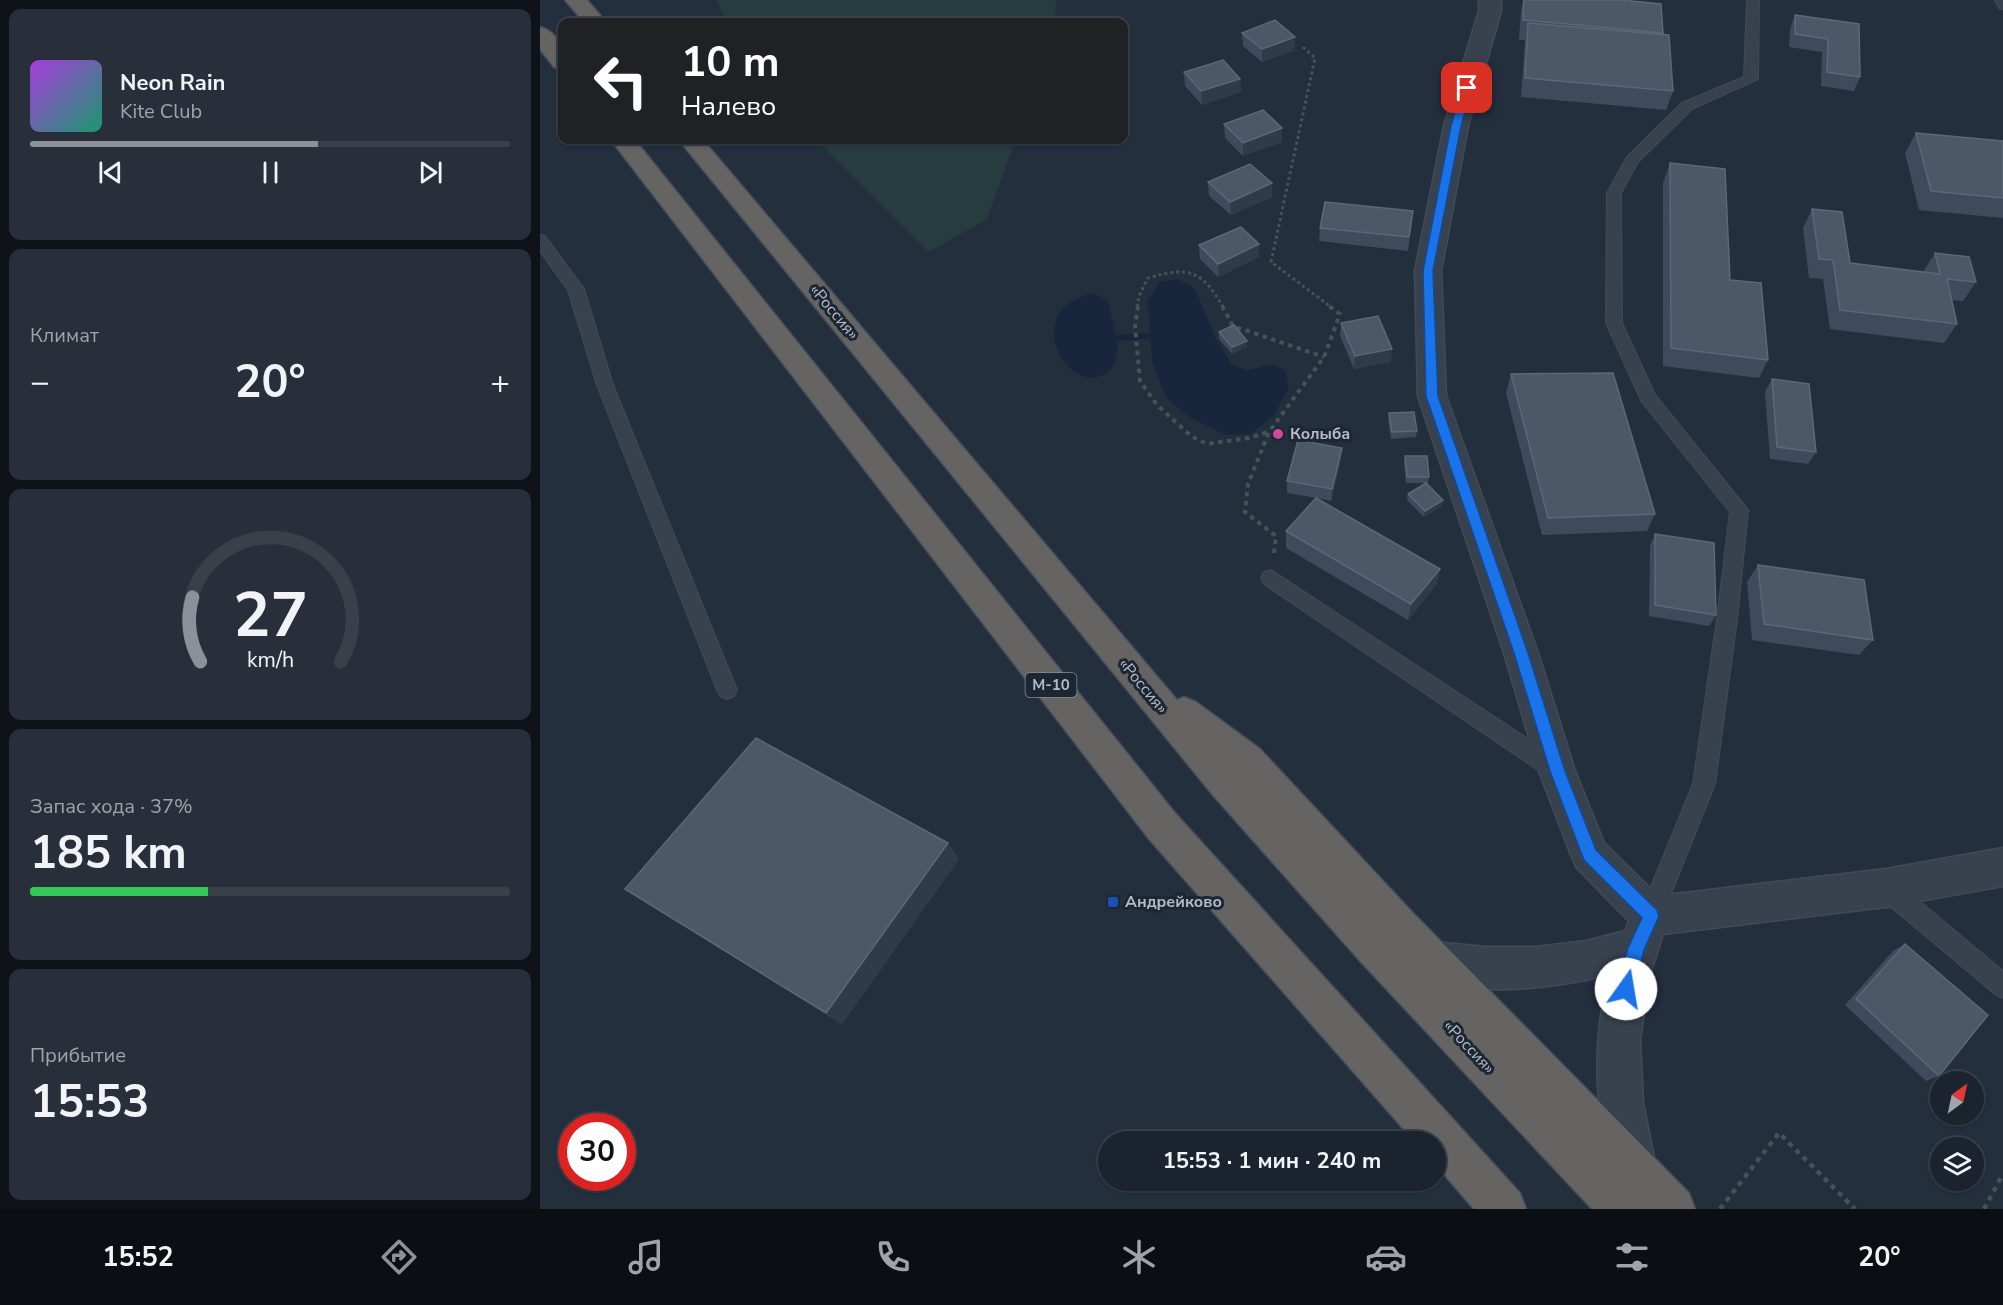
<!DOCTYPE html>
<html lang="ru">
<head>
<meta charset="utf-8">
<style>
  body { margin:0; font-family:"Nunito Sans",sans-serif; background:#282f3a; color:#f1f3f6; height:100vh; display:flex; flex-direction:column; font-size:22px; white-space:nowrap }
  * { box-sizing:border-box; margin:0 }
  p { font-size:20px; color:#a0a4aa }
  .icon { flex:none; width:33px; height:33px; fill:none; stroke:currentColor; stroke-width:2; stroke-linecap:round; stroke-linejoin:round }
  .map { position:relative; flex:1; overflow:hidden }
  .details { display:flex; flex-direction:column; gap:9px; padding:9px; background:#0f1319; width:540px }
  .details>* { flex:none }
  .banner { position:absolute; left:18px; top:18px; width:570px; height:126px; border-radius:12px; box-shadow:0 2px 4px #0004,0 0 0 2px #39404a; background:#202124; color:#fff; overflow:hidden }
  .needle { width:39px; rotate:33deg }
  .buttons { position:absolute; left:1390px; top:1071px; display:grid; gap:12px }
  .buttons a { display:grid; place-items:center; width:54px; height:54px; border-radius:50%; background:#1b232e; box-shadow:0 2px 4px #0004,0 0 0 2px #39404a; font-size:30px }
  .speed { position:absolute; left:18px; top:1113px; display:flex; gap:12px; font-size:30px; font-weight:700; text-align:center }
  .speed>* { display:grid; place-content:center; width:78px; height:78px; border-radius:50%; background:#1b232e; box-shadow:0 2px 4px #0004,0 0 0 2px #39404a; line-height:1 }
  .speed .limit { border:9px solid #d22; background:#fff; color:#111 }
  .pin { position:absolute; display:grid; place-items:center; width:51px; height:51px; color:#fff; margin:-26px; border-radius:12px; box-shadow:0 3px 9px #0006 }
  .me { position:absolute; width:66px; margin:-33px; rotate:13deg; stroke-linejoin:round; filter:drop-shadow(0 0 4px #0008) }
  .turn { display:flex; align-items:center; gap:21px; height:126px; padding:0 24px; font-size:27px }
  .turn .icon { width:78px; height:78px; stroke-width:2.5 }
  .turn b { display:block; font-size:42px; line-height:51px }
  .big { font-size:45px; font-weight:700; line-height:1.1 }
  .details .widget { flex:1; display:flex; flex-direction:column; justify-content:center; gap:9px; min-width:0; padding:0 21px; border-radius:12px; background:#282f3a }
  .details .dial { align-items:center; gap:0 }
  .dial svg { height:156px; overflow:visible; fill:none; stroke:#39404a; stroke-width:7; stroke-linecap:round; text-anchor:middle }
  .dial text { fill:#f1f3f6; stroke:none }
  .song { display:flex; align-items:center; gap:18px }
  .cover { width:72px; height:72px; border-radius:9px; background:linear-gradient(135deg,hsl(280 70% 55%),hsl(160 70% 35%)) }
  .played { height:6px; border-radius:3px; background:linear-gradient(90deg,#8c9099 60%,#39404a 60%) }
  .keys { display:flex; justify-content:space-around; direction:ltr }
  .heat { display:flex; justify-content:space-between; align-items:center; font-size:33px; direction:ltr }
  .charge { height:9px; border-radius:4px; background:linear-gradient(90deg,#34c759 37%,#39404a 0) }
  .trip { position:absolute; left:558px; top:1131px; width:348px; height:60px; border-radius:30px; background:#1b232e; box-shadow:0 2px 4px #0004,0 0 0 2px #39404a; font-weight:700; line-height:60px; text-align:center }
  .dock { display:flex; height:96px; justify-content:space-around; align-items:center; background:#0b0e12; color:#a0a4aa }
  .dock .icon { width:42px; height:42px }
  .dock .current { color:#8c9099 }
  .dock b { font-size:27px; color:#f1f3f6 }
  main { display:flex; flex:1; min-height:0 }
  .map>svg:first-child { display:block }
</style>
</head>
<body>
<main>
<section class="details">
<div class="widget">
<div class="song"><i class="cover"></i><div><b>Neon Rain</b><p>Kite Club</p></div></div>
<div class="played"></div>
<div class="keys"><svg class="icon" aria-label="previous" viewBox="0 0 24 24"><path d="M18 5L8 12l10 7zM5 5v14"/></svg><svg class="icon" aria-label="pause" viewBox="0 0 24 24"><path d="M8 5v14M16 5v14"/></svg><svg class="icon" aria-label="next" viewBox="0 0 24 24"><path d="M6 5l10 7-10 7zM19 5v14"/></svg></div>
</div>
<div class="widget"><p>Климат</p>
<div class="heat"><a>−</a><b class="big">20°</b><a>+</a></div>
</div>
<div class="widget dial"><svg viewBox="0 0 100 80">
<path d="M14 69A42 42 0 1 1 86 69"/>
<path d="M14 69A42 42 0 0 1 10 36" stroke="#8c9099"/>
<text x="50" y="56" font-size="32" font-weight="700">27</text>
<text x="50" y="72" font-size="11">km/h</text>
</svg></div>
<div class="widget"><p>Запас хода · 37%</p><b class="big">185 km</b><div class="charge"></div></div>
<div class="widget"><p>Прибытие</p><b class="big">15:53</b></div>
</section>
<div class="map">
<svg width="1463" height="1209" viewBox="0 0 1463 1209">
  <rect width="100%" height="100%" fill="#242f3e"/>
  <path fill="#263c3f" d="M177,0h339l-1,22h-329z
    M277,140h198l-28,79 -58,33z"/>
  <path fill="#17263c" d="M638,279l17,10 22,52 14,23 16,7 24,-7 14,6 4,18 -16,28 -22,18 -25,1 -37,-18 -23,-19 -14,-37 -4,-61 12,-18z
    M553,293l15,8 10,45 -4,20c-6,6 -15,13 -24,12 -29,-5 -46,-43 -29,-67 6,-9 21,-16 32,-18z"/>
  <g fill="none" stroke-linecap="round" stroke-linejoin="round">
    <path fill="#17263c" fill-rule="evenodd" d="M610,333l4,3 -4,3 -34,2 -4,-3 4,-3z"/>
    <g stroke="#414a57" stroke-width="2">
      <path id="service" d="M1207,0h12l-1,79 -66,30 -54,53 -17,31 1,130 33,72 93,115 -11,109 -22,165 -56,140 -8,4 -8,-4 -4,-8 54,-132 24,-165 13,-107 -88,-110 -36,-79 1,-130 20,-36 55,-54 62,-26z
        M1455,0h8v9l-4,-1z
        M0,235l5,1 39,53 29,96 124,305 -3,6 -7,3 -7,-3 -3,-6 -120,-305 -29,-95 -28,-39z
        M731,570l292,192 3,7 -3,7 -8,3 -8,-3 -283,-192 -3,-6 3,-6z
        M1346,877l8,3 109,91v27l-8,-4 -117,-98 -3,-8 3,-8z"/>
    </g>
    <g stroke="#414a57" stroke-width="3">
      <path id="minor" d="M939,0h22v11l-33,115 -27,145 5,125 92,257 37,118 29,72 54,53 228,-27 117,-21v38l-117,21 -223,27 -14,44 -9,62 3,63 13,65 -6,16 -16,6 -16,-6c-25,-61 -26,-146 -9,-209 -56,13 -135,24 -189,1l-6,-14 6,-14 14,-6 52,5h50l50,-6 39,-10 4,-10 -52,-53 -6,-13 -32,-84 -35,-118 -86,-257 -3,-125 29,-145 35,-115z"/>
    </g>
    <g stroke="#434c59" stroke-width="3">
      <path id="trunk" d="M25,0h22l19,22h-22z
        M0,27c21,6 22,24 22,42l-8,-2 -14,-18z
        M71,140h24l540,673 345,380 6,16h-52l-38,-44v-23h-21l-266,-303z
        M139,140h24l474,560 7,-3 12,5 64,47 152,163 277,281 6,16h-103l-231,-247 -149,-168z"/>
    </g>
    <path stroke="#3f5557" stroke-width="3" stroke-dasharray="3 3" stroke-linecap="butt" d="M763,47l12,11 -44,204 60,45
      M597,307l2,-11 9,-18c40,-12 54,-8 75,29"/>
    <path stroke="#3f5557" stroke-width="4" stroke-dasharray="4.5 4.5" stroke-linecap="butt" d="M598,306l-3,20 5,55 17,24 34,31 16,8 42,-6 19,-6
      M682,306l11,20 91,31
      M734,553l2,-17 -31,-24 3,-28 21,-52 55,-75 16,-43 -11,-8"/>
    <path stroke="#3f5557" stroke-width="4.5" stroke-dasharray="5 5" stroke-linecap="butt" d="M1180,1209l59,-76 76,76
      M1444,1209l19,-35"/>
    <use href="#service" fill="#38414e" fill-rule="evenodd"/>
    <use href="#minor" fill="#38414e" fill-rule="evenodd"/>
    <use href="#trunk" fill="#656462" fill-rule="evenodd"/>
  </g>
  <path fill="#3f4b5c" d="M983,0h108v1l32,32 10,58 -7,19 -145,-13 4,-57h-6l2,-29z
    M1255,15l64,9 1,53 -6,14 -33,-5 1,-34 -33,-5 1,-18z
    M702,33l53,17 -33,12 -19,-16z
    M644,72l56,7 1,13 -39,13 -17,-19z
    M684,124l58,4v14l-39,14 -18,-18z
    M1376,133l87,8v77l-84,-8 -14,-57z
    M1130,163l60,117 38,80 -9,18 -96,-12v-183z
    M668,182l64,15 -41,18 -22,-19z
    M1272,209l38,54 73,9 12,-19 41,29 -13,19 -11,-1 5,24 -13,19 -114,-14 -7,-50 -14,-1 -6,-50z
    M873,211l-5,40 -89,-10 1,-13z
    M659,245l60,12 -41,20 -18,-18z
    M801,323l50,39 -37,7 -14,-33z
    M679,332l28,15 -15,7 -13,-15z
    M971,374l144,140 -8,17 -105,4 -36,-142z
    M1232,379l44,73 -8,12 -38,-5 -5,-67z
    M849,413l28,18 -1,6 -25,2 -3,-19z
    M865,456l24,21 -1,6h-22l-2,-21z
    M801,460l-10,41 -14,-3 123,71 -4,16 -28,35 -122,-72v-17l30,-33 -29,-5v-12z
    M868,494l34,12 -18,11 -17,-17z
    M1115,534l61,81 -7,11 -60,-10 1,-70z
    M1218,565l115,75 -14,15 -107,-15 -5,-58z
    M408,843l11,16 -117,165 -217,-135z
    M1365,944l34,132 -13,5 -81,-76 48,-54z"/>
  <path fill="#2f3b4b" d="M755,37v13l-33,12v-13z
    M700,79l1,13 -39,13 -1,-14z
    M742,128v14l-39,14v-13z
    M732,183v14l-41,18 -1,-13z
    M719,244v13l-41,20v-13z
    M707,341v6l-15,7v-7z
    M852,349l-1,13 -37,7 1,-13z
    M802,448l-1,12 -10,41 1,-12z
    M903,500l-1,6 -18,11 1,-6z
    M900,569l-4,16 -28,35 3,-16z
    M408,843l11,16 -117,165 -16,-11z"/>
  <path fill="#4b5868" stroke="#5c6777" stroke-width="1.5" d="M984,0h107v1l30,3 2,29 -140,-13z
    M1255,15l64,9 1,53 -33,-5 1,-33 -33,-5z
    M735,20l20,17 -33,12 -20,-16z
    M988,23l141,12 4,56 -148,-13z
    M683,60l17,19 -39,12 -17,-19z
    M723,110l19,18 -39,15 -19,-19z
    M1376,133l87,8v57l-72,-7z
    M1130,163l55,6 5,111 31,3 7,77 -97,-12z
    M710,164l22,19 -42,19 -22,-20z
    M785,202l88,9 -4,26 -89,-9z
    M1272,209l30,3 8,51 90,11 -5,-21 34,4 7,25 -29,-3 10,45 -117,-14 -7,-50 -14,-1z
    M701,227l18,17 -41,20 -19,-19z
    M838,316l14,33 -37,7 -14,-33z
    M694,325l13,16 -15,6 -13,-15z
    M1073,373l42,141 -107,4 -37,-144z
    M1232,379l37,5 7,68 -39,-5z
    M874,412l3,19 -25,1 -3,-19z
    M758,440l44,8 -10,41 -45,-8z
    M865,456h22l2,21h-22z
    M886,483l17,17 -18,11 -17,-17z
    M776,498l124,71 -29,35 -125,-73z
    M1115,534l59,9 2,72 -61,-10z
    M1218,565l106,15 9,60 -109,-16z
    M216,738l192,105 -122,170 -201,-124z
    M1365,944l83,71 -49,61 -83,-77z"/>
  <path fill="#1a73e8" stroke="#114b97" stroke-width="1.5" d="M927,85l5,3 -11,38 -28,145 5,125 90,257 37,118 31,79 61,60 2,6 -15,34 -10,39 -3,6 -5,3 -6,-3 -3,-6 11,-41 14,-30 -58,-58 -2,-5 -32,-84 -36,-118 -88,-257 -3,-125 28,-145 11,-38z"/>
  <circle fill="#d1479c" stroke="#1d2633" stroke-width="2" cx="738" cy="434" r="6"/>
  <rect fill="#1a4fb4" stroke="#1d2633" stroke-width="2" x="567" y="896" width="12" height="12" rx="3"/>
  <g text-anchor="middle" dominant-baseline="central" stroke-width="6" stroke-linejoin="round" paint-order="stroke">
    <rect fill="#1d2633" stroke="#878f9c" stroke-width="1.5" x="485.5" y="673" width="51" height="24" rx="4.5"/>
    <g font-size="15" font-weight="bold" fill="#b4bcc9">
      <text x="511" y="685">М-10</text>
    </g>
    <g font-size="16" fill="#b4bcc9" stroke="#1d2633">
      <text transform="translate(294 312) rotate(50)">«Россия»</text>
      <text transform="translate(603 686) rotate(50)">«Россия»</text>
      <text transform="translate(929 1047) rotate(47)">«Россия»</text>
    </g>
    <g font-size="16" font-weight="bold" fill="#b4bcc9" stroke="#1d2633" text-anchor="start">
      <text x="750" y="434">Колыба</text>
      <text x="585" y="902">Андрейково</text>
    </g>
  </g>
</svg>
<div class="buttons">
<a><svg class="needle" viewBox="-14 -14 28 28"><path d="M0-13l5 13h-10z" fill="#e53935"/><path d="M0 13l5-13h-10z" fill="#a0a4aa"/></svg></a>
<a><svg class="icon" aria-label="layers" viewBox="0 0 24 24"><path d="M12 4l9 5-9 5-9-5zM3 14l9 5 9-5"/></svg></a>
</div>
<div class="speed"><div class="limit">30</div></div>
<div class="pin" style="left:927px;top:88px;background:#d93025"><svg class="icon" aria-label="arrive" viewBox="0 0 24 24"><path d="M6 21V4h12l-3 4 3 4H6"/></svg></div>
<svg class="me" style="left:1086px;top:989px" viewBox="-20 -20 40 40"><circle r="19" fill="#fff"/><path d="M0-13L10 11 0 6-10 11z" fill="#1a73e8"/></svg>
<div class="trip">15:53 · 1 мин · 240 m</div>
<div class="banner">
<div class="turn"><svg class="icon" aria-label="left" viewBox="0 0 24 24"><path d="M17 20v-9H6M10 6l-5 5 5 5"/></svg><div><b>10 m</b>Налево</div></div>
</div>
</div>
</main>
<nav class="dock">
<b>15:52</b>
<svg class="icon current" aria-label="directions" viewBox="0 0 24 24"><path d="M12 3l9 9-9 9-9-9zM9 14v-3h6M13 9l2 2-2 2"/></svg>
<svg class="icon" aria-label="music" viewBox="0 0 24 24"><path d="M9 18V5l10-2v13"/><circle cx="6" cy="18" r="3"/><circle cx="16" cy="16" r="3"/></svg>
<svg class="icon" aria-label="phone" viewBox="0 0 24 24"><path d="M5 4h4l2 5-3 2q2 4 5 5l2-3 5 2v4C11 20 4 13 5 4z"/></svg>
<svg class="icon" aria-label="climate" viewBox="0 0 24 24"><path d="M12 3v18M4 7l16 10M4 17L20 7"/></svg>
<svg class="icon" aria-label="car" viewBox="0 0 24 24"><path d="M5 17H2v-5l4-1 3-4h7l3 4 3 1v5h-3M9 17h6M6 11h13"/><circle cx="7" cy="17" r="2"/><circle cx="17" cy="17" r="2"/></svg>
<svg class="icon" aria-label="filters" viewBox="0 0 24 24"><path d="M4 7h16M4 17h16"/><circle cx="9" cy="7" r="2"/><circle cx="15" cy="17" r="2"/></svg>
<b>20°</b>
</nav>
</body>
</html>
